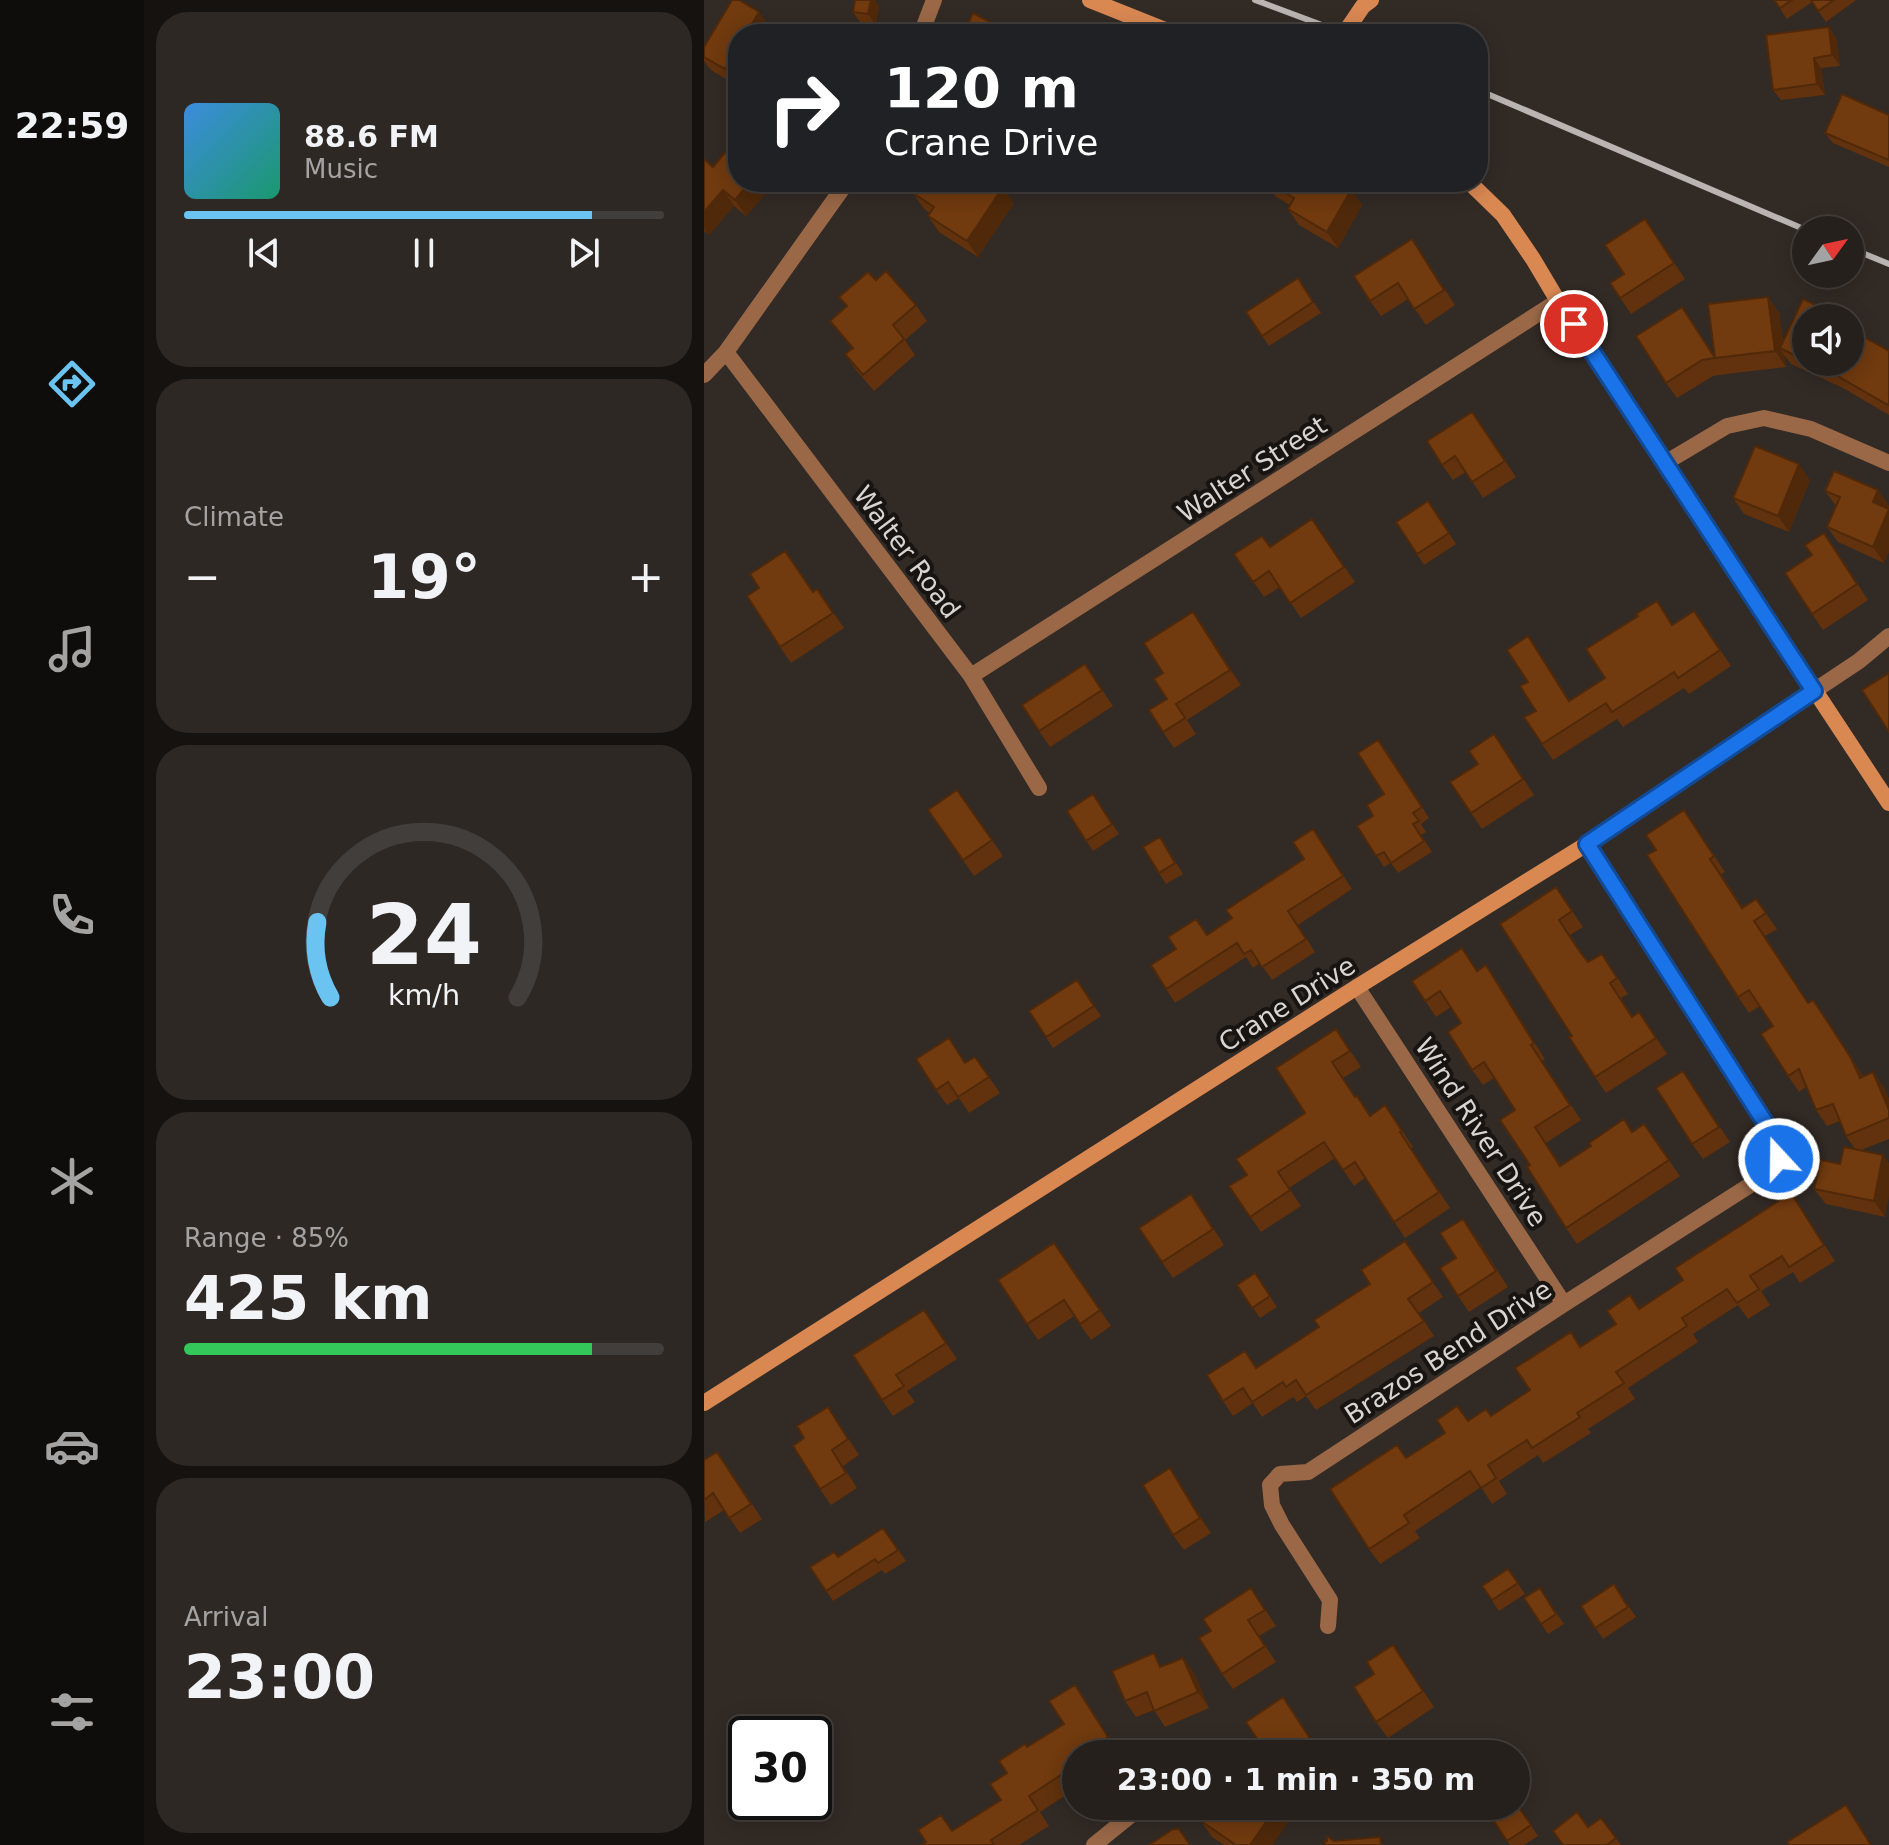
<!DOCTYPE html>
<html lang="en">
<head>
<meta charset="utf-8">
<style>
  body { margin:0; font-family:"DejaVu Sans",sans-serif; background:#2e2825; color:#f1f3f6; height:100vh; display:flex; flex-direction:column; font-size:30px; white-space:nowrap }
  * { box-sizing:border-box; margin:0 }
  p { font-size:26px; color:#a4a3a3 }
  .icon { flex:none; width:44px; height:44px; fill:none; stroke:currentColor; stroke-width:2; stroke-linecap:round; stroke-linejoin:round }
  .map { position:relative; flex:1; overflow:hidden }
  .sheet { display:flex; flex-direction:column; gap:12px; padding:12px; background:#15120f; width:560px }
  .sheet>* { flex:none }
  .top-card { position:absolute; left:24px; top:24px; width:760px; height:168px; border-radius:32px; box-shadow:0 4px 20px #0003,0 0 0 2px #423e3b; background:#202124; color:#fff; overflow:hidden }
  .needle { width:52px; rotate:57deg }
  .buttons { position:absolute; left:1088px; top:216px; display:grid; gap:16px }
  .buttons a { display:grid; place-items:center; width:72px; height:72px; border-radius:50%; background:#26201c; box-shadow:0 4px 20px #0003,0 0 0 2px #423e3b; font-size:40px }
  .speed { position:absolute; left:24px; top:1716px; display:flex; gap:16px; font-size:40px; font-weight:700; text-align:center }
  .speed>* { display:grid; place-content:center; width:104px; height:104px; border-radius:50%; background:#26201c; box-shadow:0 4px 20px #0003,0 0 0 2px #423e3b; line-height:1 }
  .speed .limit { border:4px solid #111; border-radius:12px; background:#fff; color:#111 }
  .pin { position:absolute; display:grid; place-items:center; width:68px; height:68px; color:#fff; margin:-34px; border:4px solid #fff; border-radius:50%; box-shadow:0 2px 8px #0007 }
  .me { position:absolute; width:88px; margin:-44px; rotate:339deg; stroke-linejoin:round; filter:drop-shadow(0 0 6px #0008) }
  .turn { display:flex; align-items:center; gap:28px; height:168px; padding:0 24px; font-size:36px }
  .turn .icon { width:104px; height:104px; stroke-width:2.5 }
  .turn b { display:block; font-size:56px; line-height:68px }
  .big { font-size:60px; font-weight:700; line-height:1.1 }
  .sheet .card { flex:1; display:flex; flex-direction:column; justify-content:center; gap:12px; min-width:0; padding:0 28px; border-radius:32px; background:#2e2825 }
  .sheet .dial { align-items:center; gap:0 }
  .dial svg { height:208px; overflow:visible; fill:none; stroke:#423e3b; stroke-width:7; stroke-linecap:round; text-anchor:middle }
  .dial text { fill:#f1f3f6; stroke:none }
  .song { display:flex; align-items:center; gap:24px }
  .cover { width:96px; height:96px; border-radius:12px; background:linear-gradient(135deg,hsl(210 70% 55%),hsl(160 70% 35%)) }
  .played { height:8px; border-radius:4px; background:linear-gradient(90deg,#6ac3f1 85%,#423e3b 85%) }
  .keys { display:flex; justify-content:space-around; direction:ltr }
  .heat { display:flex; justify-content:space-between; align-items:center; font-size:44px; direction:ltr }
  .charge { height:12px; border-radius:6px; background:linear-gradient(90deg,#34c759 85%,#423e3b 0) }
  .trip { position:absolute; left:358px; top:1740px; width:468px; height:80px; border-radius:40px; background:#26201c; box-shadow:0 4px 20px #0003,0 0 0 2px #423e3b; font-weight:700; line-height:80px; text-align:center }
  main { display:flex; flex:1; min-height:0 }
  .tabs { display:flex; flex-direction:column; width:144px; justify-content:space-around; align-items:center; background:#0f0d0b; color:#a4a3a3 }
  .tabs .icon { width:56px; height:56px }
  .tabs .current { color:#6ac3f1 }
  .tabs b { font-size:36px; color:#f1f3f6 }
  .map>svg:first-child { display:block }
</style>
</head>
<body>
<main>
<nav class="tabs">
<b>22:59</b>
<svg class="icon current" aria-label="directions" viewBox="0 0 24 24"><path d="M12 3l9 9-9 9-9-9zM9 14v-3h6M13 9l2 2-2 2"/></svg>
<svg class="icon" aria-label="music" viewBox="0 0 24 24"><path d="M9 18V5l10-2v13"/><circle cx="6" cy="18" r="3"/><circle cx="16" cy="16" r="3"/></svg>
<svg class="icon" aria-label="phone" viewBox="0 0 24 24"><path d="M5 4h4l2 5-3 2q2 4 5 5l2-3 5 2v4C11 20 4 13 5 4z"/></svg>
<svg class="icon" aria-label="climate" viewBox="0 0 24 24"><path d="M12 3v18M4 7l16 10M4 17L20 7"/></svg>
<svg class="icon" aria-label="car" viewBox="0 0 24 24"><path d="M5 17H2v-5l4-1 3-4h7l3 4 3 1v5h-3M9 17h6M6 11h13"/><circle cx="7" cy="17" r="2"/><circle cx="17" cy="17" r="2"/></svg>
<svg class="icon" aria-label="filters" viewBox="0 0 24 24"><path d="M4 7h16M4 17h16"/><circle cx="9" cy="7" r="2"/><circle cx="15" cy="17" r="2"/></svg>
</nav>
<section class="sheet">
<div class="card">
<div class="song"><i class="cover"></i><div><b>88.6 FM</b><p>Music</p></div></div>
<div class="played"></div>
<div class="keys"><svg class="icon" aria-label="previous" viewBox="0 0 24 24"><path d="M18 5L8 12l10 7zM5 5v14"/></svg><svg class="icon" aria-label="pause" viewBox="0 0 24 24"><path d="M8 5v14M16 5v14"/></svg><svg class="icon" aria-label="next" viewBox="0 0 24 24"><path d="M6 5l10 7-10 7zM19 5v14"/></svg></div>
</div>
<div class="card"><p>Climate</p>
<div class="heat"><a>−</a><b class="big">19°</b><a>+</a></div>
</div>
<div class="card dial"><svg viewBox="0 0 100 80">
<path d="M14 69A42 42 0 1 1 86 69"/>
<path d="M14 69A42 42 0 0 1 9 40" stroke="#6ac3f1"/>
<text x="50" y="56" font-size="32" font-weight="700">24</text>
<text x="50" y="72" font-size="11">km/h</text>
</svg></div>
<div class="card"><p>Range · 85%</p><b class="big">425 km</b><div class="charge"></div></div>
<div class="card"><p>Arrival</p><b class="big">23:00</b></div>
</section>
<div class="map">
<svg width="1185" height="1845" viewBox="0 0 1185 1845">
  <rect width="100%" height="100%" fill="#322a25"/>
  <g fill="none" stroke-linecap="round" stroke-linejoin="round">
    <path stroke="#9a6847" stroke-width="16" d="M217,34l13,-34
      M22,352l245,324 68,112
      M0,375l22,-23 121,-170
      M961,463l62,-37 37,-8 47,11 78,34
      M267,676l587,-375
      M1110,691l45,-30 30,-25
      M653,987l207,317
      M624,1626l2,-26 -48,-75 -10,-20 -2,-20 10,-11 28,-2 256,-168 205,-131 10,-14 -4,-21 -188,-294
      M390,1845l48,-39"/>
    <path stroke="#d98852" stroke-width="16" d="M386,0l85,34
      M640,34l19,-28 8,-6
      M765,182l34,33 30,44 25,42 331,502
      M0,1403l653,-416 230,-143 227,-153"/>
    <path stroke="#bab5b2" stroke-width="6" d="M551,0l91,34
      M774,90l328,140
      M1146,248l39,16"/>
  </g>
  <path fill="#61320d" d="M28,0h7l20,12 11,16 -4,6h-28v47l-2,4 -25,-15 -7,-9v-14z
    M1070,0h82l-30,22 -14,-20 -25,17z
    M175,6l-3,19 -16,-3 -7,-10z
    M1125,27l7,11 4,28 -19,2 4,27 -44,5 -8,-10z
    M1185,115v52l-56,-24 -8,-10z
    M0,159l9,8 25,15h37l-29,34 -12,-10 -25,29 -5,-4z
    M561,182h74l12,8 11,15 -24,43 -39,-23 -11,-16 2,-4 -15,-9z
    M209,193l101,10 -36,54 -39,-25 -11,-16 2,-3 -6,-4z
    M941,219l40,60 -54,35 -21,-31 14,-9z
    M708,239l43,66 -29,20 -18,-26 -27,17 -11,-15z
    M594,278l23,35 -52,33 -23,-34z
    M172,280l40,25 11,16 -22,19 10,15 -41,36 -18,-21 -11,-16 7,-5 -22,-28 16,-14 -7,-10z
    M1064,297l11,16 4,29 23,-24v44h44l12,-21 27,10v64l-46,-27 -52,-24 -7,-9 2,12 -60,7 -2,-3 2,3 -13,2 -36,22 -11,-15 27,-60 22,34z
    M768,412l44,65 -33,21 -17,-26 -13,8 -11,-15z
    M1106,480l-21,52 -45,-18 -11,-16z
    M1174,490l11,16 -5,57 -46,-21 -11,-15 9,-21 -11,-15z
    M724,501l28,43 -32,21 -28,-43z
    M608,519l43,63 -54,36 -21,-31 -16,10 -30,-43 36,-7z
    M1131,549l33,51 -45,30 -11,-16z
    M92,566l17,26 4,-3 27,39 -53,35 -11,-16z
    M990,611l37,55 -42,28 -5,-6 -61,39 -6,-8 -64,41 -11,-16 -6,-33 -8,-29 11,-30 31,49 35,-23 68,-53z
    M500,627l37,58 -54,35 9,14 -22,14 -11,-16 4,-33 -4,-26z
    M381,664l28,42 -63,41 -11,-16z
    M682,750l43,68 -8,6 5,8 -5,3 11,17 -34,21 -7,-10 -7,4 -27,-41 16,-10 11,-22z
    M801,750l29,45 -52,34 -11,-16z
    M253,790l46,66 -29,20 -46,-66z
    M389,794l26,40 -26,17 -26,-40z
    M980,810l41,62 -4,2 22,34 13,-9 21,30 -12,7 43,67 32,37 23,36 10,-4 11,16 5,11v40l-28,11 24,67 -59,-13 -12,-15 41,-40 -9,-13 -6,-15 -13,5 -11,-16 -10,-23 -7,5 -11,-16 -15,-50 -13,-20 -11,7 -11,-16 -82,-147z
    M618,843l30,46 -54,36 17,27 -43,28 -12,-17 -7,5 -7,-11 -71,46 -24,-38 25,-16 31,-14 25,-17z
    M463,848l16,26 -17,10 -7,-11z
    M852,887l27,40 -13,8 14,22 4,5 14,-8 26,40 -7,4 12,19 6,-5 28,42 -61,39 -11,-16 -23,-41 -72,-112z
    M773,971l20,10 48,78 -3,2 39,59 -35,23 15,22 71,-33 12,-8 36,52 -103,68 -11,-16 -36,-63 -15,-55 -21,-32 -11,7 -11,-15 -11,-47 -10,-16 -15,10 -24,-36z
    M373,980l24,36 -48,32 -24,-37z
    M632,1029l25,38 -18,11 13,19 14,18 15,-10 28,42 -2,1 39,60 -45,30 -40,-60 -11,8 -19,-28 -46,30 12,18 -40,26 -32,-46 18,-11 58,-62z
    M271,1057l25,36 -31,20 -10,-15 -12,7 -11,-15 30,-27z
    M979,1071l47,71 -27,17 -11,-15z
    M1087,1193l44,68 -35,22 -7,-11 -32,19 9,14 -22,14 -10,-14 -45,29 5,8 -70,46 7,11 -47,30 3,4 -48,30 -5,-8 -39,26 8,13 -15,10 -11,-17 -66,44 5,7 -40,26 -11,-15 37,-91 62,-37 23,-5 39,-26 41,-58 10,15 102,-67z
    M498,1210l22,35 -51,33 -11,-16z
    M770,1234l34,53 -39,25 -11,-16 -2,-38z
    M701,1241l38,56 -24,16 15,23 -118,74 -10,-14 -9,6 -4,-5 -31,20 -9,-14 -20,13 -10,-15 33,-33 63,-41 51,-43z
    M350,1243l57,83 -20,14 -17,-24 -36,24 -40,-60z
    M551,1273l22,34 -17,11 -23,-33z
    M220,1310l33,49 -50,32 8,11 -22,14 -11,-16z
    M124,1407l31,48 -16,11 14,22 -26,17 -11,-16 -16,-51z
    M0,1460l24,8 34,51 -22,14 -16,-23 -19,12z
    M466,1468l41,65 -27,17 -11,-15z
    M179,1528l23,33 -21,13 -3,-4 -49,31 -23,-34 28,-10z
    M804,1569l17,25 -26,17 -17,-25z
    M910,1584l22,33 -33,22 -22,-33z
    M547,1588l25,38 -17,10 17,26 -43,27 -11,-15 -11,-43z
    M836,1588l24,36 -16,10 -24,-36z
    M689,1645l41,62 -46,31 -12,-16z
    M479,1658l11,15 15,35 -44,19 -11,-17 -18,7 -11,-16 38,-35z
    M371,1685l44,68 -2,1h-41v43l-4,-6 -32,21 9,14 -30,19h-98l31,-14 49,-31 6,-27 20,-26 37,-23z
    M579,1697l11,16 27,41h-54z
    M812,1803l22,33 -14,9h-14l-18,-27z
    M897,1818l20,27h-59z
    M586,1819l-18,26h-48l-12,-8 -11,-16z"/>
  <path fill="#4f290a" d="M167,0h4l4,6 -3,19 -8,-11z
    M55,12l11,16 -4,6h-20z
    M1125,27l7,11 4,28 -8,-11z
    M34,47v34l-2,4 -11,-16z
    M1110,58l7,10 4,27 -8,-11z
    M46,182h25l-29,34 -11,-16z
    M299,187l11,16 -36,54 -11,-16z
    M19,190l11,16 -25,29 -5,-6v-17z
    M647,190l11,15 -24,43 -11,-16z
    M1064,297l11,16 5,37 -4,-2 4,7 2,12 -11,-16z
    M1118,308l7,10h-12z
    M1095,464l11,16 -21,52 -11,-16z
    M1174,490l11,16 -5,12 -11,-16z
    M1185,511v41l-5,11 -11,-16z
    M489,612l11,15 37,58 -11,-15z
    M782,965l11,16 48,78 -11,-16z
    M1109,1000l49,74 9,20 -11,-16z
    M1169,1072l11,16 5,11v11z
    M1179,1155l6,8v34l-4,20 -11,-16z
    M466,1468l11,16 30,49 -11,-15z
    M479,1658l11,15 15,35 -11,-16z
    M573,1806h4l9,13 -18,26h-22z"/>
  <path fill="#713a0f" stroke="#4f290a" stroke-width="2" d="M28,0h7l20,12 -13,22h-8v13l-13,22 -21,-12v-10z
    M151,0h16l-3,14 -15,-2z
    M1070,0h18l-12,8z
    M1107,0h23l-16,11z
    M269,13l40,21h-50z
    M1125,27l3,28 -18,3 3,26 -44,6 -7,-55z
    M1138,94l47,21v45l-64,-27z
    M34,137v45h12l-15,18 -12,-10 -19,22v-53l9,8z
    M217,182h74l8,5 -36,54 -39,-25 6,-9 -21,-14z
    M563,182h72l12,8 -24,42 -39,-23 6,-11z
    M941,219l29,44 -54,35 -10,-15 14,-9 -19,-29z
    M708,239l32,51 -30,19 -16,-26 -28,18 -16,-25z
    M182,271l30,34 -23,20 11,14 -41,36 -18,-21 8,-6 -23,-27 17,-15 -8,-9 29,-25 8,8z
    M594,278l15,24 -51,34 -16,-24z
    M1064,297l7,54 -60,7 -7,-54z
    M1099,299l19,9 -5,10h-11v43l-26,-13z
    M978,307l33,51 -13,2 -36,23 -30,-47z
    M1146,335l12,6 2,-4 25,14v52l-1,2 -56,-32 -23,-11h41z
    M768,412l33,49 -33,21 -17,-26 -13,9 -15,-24z
    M1051,446l44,18 -21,52 -45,-18z
    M1130,471l44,19 -5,12 16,7 -16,38 -46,-20 13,-30 -15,-6z
    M724,501l21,32 -32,21 -21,-32z
    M608,519l32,48 -54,36 -21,-32 -16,11 -19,-28 28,-18 8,11z
    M1120,533l33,51 -45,30 -27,-41 27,-18 -7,-10z
    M81,551l28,41 4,-3 16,24 -53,34 -33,-51 12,-8 -9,-14z
    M953,601l15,24 22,-14 26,39 -42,28 -4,-6 -62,40 -6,-9 -64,41 -18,-27 12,-6 -16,-25 8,-4 -21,-32 21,-14 41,65 36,-23 -19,-29 52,-33 -2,-2z
    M489,612l37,58 -54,34 9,14 -22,14 -14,-22 18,-11 -13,-20 9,-6 -19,-30z
    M381,664l17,26 -63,41 -17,-26z
    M1185,673v59l-27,-42z
    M790,734l29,45 -52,34 -21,-31 28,-18 -9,-13z
    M674,740l44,67 -9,6 6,8 -6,3 11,17 -33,22 -7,-11 -8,4 -19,-30 16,-10 -6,-11 17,-11 -26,-41z
    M253,790l35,50 -29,20 -35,-50z
    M389,794l19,30 -26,17 -19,-30z
    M980,810l30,46 -4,3 32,49 14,-9 10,14 -12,8 54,82 5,-3 16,24 22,34 9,20 13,-6 16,38v8l-43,18 -13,-32 -17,6 -17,-41 -11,7 -27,-42 12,-8 -24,-36 -11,7 -91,-142 9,-5 -10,-15z
    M609,829l30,47 -55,35 18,28 -44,28 -11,-17 -7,4 -7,-11 -71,46 -15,-24 25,-16 -8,-12 28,-18 11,16 25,-17 -6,-8 78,-51 -11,-17z
    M456,837l15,26 -16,10 -16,-26z
    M852,887l16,24 -13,9 21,32 8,10 14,-8 15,24 -7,5 22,34 7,-5 17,26 -61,39 -26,-40 3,-1 -72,-112z
    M758,948l15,23 9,-6 48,78 -3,2 39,60 -35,22 25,39 31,-20 -2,-3 35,-24 8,13 12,-8 25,36 -103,68 -39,-61 3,-2 -30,-45 15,-10 -31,-48 -12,8 -24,-38 13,-9 -21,-32 -15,10 -13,-20z
    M373,980l17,26 -48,31 -17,-26z
    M632,1029l14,22 -18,11 23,35 2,-1 13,20 15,-11 17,26 -2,1 39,60 -45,30 -39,-60 -12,8 -19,-28 -46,30 12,18 -40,27 -21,-31 18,-11 -11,-16 69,-46 -29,-45z
    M245,1038l16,25 10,-6 14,20 -31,20 -10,-15 -12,8 -20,-31z
    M979,1071l36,56 -27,17 -36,-56z
    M1140,1147l39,8 -9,46 -60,-12 7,-29 19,4z
    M1087,1193l33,52 -35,22 -7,-11 -32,20 9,13 -22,14 -10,-14 -45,29 5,8 -71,46 8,11 -47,30 3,4 -48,31 -5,-8 -39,25 8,13 -15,10 -11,-17 -66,44 5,8 -40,26 -39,-60 67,-44 9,13 39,-25 -8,-13 20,-14 11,15 18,-12 5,7 39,-26 -15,-22 56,-36 9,15 36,-23 -9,-13 23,-16 9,14 44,-29 -8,-12z
    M487,1194l22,35 -51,33 -23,-34z
    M759,1219l33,52 -38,25 -18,-28 16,-10 -16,-25z
    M701,1241l28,41 -25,17 16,22 -118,74 -10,-15 -10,7 -3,-5 -31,20 -9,-14 -20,13 -16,-26 38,-24 11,17 63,-41 -5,-7 56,-36 -9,-14z
    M350,1243l46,67 -20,14 -16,-24 -37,24 -29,-44z
    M551,1273l15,23 -18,12 -15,-23z
    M220,1310l22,33 -50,32 8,11 -22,14 -29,-45z
    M124,1407l20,32 -16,11 14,23 -26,16 -27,-43 11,-8 -7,-12z
    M13,1452l34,52 -22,14 -16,-25 -9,7v-40z
    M466,1468l30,50 -27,17 -30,-50z
    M179,1528l15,22 -20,13 -3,-4 -49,32 -16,-24 24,-15 4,5z
    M804,1569l10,14 -26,17 -10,-14z
    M910,1584l14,23 -33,21 -14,-22z
    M547,1588l14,22 -17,10 17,26 -43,28 -23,-36 12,-7 -8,-12z
    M836,1588l16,26 -15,10 -17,-26z
    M689,1645l30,46 -47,31 -22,-35 20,-13 -7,-12z
    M450,1653l6,14 23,-9 15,34 -44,19 -7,-19 -22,9 -13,-30z
    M371,1685l33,52 -13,8 5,9h-24v23l-10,6 -5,-8 -32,21 9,14 -47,30 3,5h-73l5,-3 -8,-12 23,-15 11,16 49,-31 -11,-16 17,-11 -8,-12 26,-17 2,3 37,-23 -15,-23z
    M579,1697l28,43 -21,14h-23l-21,-32z
    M812,1803l15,22 -24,16 -15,-23 19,-12h5z
    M1142,1805l25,40h-82l-2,-3z
    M507,1806h66l-27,39h-14l-35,-24z
    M873,1812l11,15 13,-9 15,20 -9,7h-44l-10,-14z
    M469,1829h6l11,16h-41z
    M623,1836l7,5 46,-4 1,8h-55l-2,-4h3z"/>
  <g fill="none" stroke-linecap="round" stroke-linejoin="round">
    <g stroke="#114b97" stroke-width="20">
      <path id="route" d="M870,324l240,367 -227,153 188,294 4,21"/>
    </g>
    <use href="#route" stroke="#1a73e8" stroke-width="14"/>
  </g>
  <g text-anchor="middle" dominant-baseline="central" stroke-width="8" stroke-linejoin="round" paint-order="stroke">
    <g font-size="26" fill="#d9d4d1" stroke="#171411">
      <text transform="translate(548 469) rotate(-33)">Walter Street</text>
      <text transform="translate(203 552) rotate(53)">Walter Road</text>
      <text transform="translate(583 1004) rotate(-32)">Crane Drive</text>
      <text transform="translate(777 1132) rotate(57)">Wind River Drive</text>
      <text transform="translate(744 1352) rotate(-33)">Brazos Bend Drive</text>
    </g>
  </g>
</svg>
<div class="buttons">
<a><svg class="needle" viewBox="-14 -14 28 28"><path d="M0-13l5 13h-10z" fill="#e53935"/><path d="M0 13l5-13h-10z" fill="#a4a3a3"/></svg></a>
<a><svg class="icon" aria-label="sound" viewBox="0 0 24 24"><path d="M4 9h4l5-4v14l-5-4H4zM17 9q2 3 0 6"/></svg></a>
</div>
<div class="speed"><div class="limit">30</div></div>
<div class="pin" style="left:870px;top:324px;background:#d93025"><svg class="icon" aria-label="arrive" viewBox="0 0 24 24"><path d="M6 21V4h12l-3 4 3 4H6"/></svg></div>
<svg class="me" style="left:1075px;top:1159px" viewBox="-20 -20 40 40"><circle r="17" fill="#1a73e8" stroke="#fff" stroke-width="3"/><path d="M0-11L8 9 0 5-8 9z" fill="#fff"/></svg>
<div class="trip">23:00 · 1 min · 350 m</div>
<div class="top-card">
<div class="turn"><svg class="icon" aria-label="right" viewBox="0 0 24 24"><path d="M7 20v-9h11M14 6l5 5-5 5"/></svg><div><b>120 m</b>Crane Drive</div></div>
</div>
</div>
</main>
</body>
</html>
